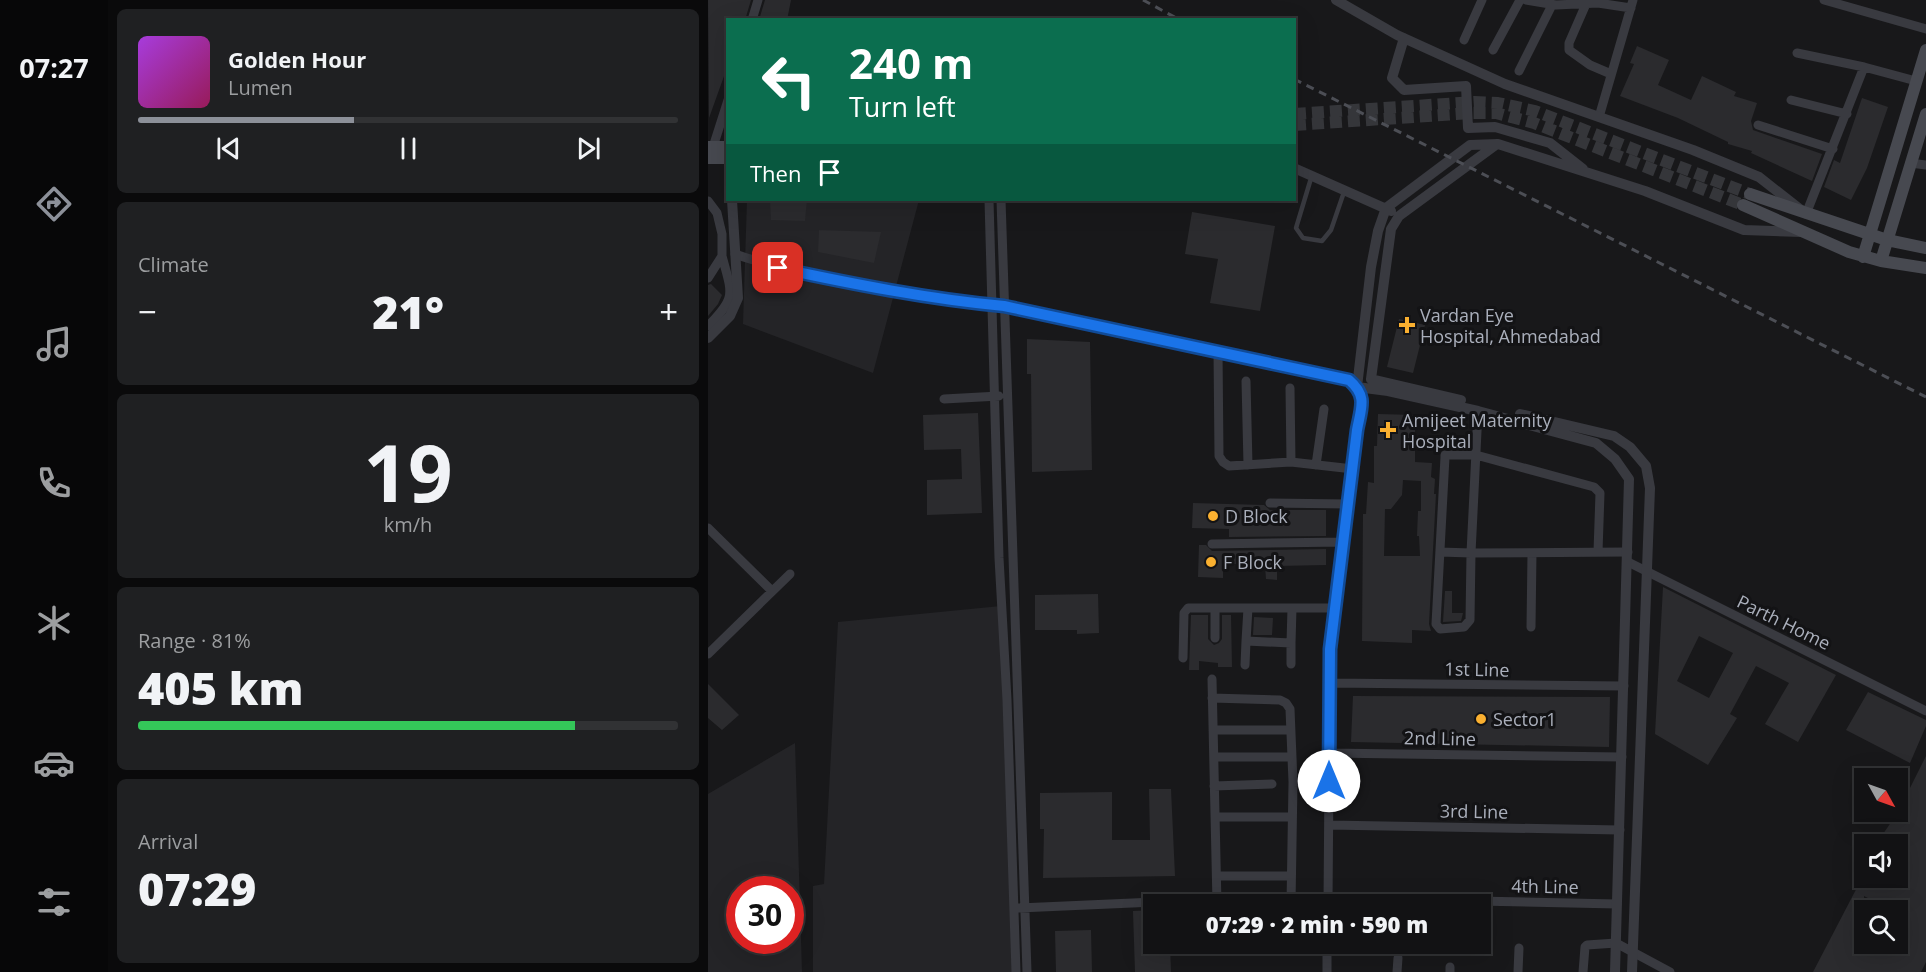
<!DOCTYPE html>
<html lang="en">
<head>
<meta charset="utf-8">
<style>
  body { margin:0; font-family:"Open Sans",sans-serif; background:#1f2022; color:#f1f3f6; height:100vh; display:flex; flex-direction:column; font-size:22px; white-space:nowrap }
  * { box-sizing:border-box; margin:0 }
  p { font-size:20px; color:#9c9ea0 }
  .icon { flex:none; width:33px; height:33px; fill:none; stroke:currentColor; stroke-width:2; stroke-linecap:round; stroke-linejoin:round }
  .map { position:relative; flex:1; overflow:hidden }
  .sheet { display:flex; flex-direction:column; gap:9px; padding:9px; background:#0a0a0b; width:600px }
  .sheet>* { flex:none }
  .top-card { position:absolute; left:18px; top:18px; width:570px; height:183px; border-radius:0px; box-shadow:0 6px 24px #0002,0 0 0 2px #313234; background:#0b6e4f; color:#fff; overflow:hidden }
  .needle { width:39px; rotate:130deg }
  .tools { position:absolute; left:1146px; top:768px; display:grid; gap:12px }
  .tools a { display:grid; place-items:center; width:54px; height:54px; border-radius:0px; background:#121214; box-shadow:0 6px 24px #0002,0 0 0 2px #313234; font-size:30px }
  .speed { position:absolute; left:18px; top:876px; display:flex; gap:12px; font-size:30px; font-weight:700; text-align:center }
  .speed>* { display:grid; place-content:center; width:78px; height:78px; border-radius:50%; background:#121214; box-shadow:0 6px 24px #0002,0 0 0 2px #313234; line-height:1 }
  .speed .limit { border:9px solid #d22; background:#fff; color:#111 }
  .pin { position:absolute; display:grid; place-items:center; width:51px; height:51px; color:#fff; margin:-26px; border-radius:12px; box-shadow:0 3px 9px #0006 }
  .me { position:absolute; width:66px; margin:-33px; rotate:0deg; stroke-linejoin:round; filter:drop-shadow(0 0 4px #0008) }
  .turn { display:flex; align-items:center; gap:21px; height:126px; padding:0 24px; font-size:27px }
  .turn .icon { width:78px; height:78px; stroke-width:2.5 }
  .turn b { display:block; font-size:42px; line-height:51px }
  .then { display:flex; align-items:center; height:57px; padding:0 24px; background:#0003; gap:12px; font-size:22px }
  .big { font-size:45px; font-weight:800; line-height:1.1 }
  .sheet .tile { flex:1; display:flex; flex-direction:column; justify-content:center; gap:9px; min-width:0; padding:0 21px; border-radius:9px; background:#1f2022 }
  .sheet .dial { align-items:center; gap:0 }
  .dial b { font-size:78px; line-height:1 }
  .song { display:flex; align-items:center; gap:18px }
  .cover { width:72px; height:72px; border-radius:9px; background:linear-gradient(135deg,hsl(280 70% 55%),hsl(330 70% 35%)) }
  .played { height:6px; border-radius:3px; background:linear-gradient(90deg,#8c9099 40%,#313234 40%) }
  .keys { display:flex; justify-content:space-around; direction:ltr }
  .heat { display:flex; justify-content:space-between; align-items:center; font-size:33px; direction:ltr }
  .charge { height:9px; border-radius:4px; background:linear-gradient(90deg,#34c759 81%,#313234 0) }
  .trip { position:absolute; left:435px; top:894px; width:348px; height:60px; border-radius:0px; background:#121214; box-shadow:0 6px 24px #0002,0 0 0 2px #313234; font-weight:800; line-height:60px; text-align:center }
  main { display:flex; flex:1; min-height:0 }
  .dock { display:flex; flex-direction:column; width:108px; justify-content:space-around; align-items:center; background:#070708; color:#9c9ea0 }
  .dock .icon { width:42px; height:42px }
  .dock .on { color:#8c9099 }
  .dock b { font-size:27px; color:#f1f3f6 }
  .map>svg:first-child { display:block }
</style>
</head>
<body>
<main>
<nav class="dock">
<b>07:27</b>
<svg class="icon on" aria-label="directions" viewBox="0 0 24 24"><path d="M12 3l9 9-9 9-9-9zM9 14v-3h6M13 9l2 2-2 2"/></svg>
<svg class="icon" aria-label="music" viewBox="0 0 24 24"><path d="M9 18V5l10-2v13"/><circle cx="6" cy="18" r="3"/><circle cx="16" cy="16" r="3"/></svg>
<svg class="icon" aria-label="phone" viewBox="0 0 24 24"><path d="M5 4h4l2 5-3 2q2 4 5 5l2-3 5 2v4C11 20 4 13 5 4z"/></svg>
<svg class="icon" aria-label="climate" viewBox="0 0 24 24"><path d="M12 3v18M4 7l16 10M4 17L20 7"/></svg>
<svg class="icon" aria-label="car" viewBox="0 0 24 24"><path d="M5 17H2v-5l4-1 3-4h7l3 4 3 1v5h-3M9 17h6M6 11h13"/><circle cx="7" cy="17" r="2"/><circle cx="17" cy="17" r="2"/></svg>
<svg class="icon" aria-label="filters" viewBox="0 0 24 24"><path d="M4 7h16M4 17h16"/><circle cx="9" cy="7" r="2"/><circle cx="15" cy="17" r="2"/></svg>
</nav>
<section class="sheet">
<div class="tile">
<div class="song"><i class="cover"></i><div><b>Golden Hour</b><p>Lumen</p></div></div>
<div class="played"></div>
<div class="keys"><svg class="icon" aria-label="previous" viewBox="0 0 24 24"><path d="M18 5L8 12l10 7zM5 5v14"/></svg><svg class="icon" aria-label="pause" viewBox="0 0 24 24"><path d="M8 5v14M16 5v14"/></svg><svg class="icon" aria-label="next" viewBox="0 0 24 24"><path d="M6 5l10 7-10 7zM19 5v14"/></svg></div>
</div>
<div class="tile"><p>Climate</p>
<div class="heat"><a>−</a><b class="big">21°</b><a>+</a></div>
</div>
<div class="tile dial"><b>19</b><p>km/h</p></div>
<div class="tile"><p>Range · 81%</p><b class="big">405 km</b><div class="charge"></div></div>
<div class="tile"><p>Arrival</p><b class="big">07:29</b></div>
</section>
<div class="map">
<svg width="1218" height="972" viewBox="0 0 1218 972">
  <rect width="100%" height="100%" fill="#18181a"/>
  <path fill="#242427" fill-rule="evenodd" d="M39,200h172l-46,173 -130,-49z
    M293,606l12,366h-200v-86l11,-2 14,-262z
    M87,743l7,229h-94v-178zM32,890h50v50h-50z"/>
  <path fill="#2b2b2e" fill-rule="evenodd" d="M0,0h43l-6,20h-17v45l-19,53z
    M57,0h26l-4,20h-28z
    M929,46l32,14 -11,25 33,15 11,-24 34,16 -2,4 23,7 -6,18 2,9 69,24 -10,27 -61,-28 1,-2 -24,-7v-2l-50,-24 -58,-22 14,-32 -4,-1z
    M1154,98l26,9 -21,61 -16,32 -27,-13 10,-27 6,3z
    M62,200h37l-2,21 -34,-1z
    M484,212l83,14 -15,85 -50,-8 8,-44 -33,-5z
    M111,230l62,2 -7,31 -56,-11z
    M3,284l11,11 -4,9 -10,12v-31z
    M691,319l26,6 -12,48 -26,-6z
    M319,339l63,3 2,128 -60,2 -1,-98h-4z
    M270,413l4,100 -55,2v-35l35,-1 -1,-30 -37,1 -1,-35z
    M670,414l37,1v47l17,1 -1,14 4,2 -1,15h2l-7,130 2,7 -19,-1v13l-50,-2 1,-127h3l2,-32 6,1v-37h3zM695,480l18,1v30h-3l-1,25h2l1,20h-36l1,-47h6l11,-14z
    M485,503l71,2 6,5h56v26l-97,1v-8l-37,-1z
    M491,545h7l6,6 114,-2v16l-49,1v14l-11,-1 -1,-13h-6v-2h-36v14l-25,-1z
    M955,587l173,88 -38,67 -33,-18 24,-41 -33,-17 -26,48 7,4 -29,47 -53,-31zM991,636l34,17 -24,45 -32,-17z
    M737,591h7v22h11l-2,8 -18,1z
    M390,594l1,39 -22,1v-4h-42v-35z
    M483,615h17v24l6,6 5,-2 3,-4v-24h9l1,52h-14v-4l-19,-2v9h-10z
    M546,617l19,1 -1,17h-19z
    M0,684l31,31 -17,15 -14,-12z
    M1160,692l58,28v6l-16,37 -64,-33z
    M645,696l257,1 -1,50 -258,-5z
    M1218,756v206l-5,10h-108l50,-96 1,2h34v-34l-17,-7 17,-25zM1156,896l27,14h7v34h-34z
    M441,789h22l4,87 -132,2 1,-49h-4v-36l72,-1v48h38z
    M446,910v34h16l1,28h-36l-2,-61z
    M383,930l1,42h-36l-1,-41z"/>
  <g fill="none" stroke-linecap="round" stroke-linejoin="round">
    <path stroke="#35363a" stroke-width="12" stroke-dasharray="12 6" stroke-linecap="butt" d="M586,114l180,-12 24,1 37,8 215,83
      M586,125l178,-12h24l38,10 209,82"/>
    <path stroke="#393a40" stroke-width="4.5" d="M604,175l-16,53 7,10 19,3 9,-11 13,-38"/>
    <path stroke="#393a40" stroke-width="9" d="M818,0l30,5 42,-2 33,5
      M1116,0l102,29
      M878,4l-17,39v7l21,15 21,9
      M44,20l6,-20
      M756,40l18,-40
      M785,50l27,-50
      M1089,53l67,14 52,14
      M811,71l33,-66
      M1083,100l56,14
      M891,117l34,-117
      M1050,125l75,24
      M5,147l15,-47
      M1202,163l16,2
      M281,200l10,358 8,142 9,272
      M293,200l26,772
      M0,201l9,12 5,21v22l-14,22
      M1098,214l58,-147
      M27,254c30,11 61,17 93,24 58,13 117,23 176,28l345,74
      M0,326c29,-29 24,-32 14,-70
      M510,351l1,105 4,6 6,4 62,-4 62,7
      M538,381l2,84
      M582,388l1,74
      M236,399l55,-3
      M770,411l-7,142 157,-1
      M608,465l8,-56
      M562,503l78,1
      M0,528l64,63
      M504,544l131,-2
      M732,552l31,1 -1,67 -6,7 -24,2 -4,-5 9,-167v-2h31l118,32 6,6 -2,59
      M920,562l298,149
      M540,608l-2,33 45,2 1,-35
      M823,627l1,-74
      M507,638v-30
      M0,654l82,-80
      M475,658l1,-45 4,-5h147
      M583,664v-21
      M537,665l1,-24
      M504,679l5,225
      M622,683l294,3
      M504,698l68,2 6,3 4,6 3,73 36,-1
      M505,730h77
      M621,753l293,4
      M506,757h78
      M506,786l58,-2
      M507,817h77
      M621,825l291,5
      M509,876h74
      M620,898l289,6
      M583,904l2,-122
      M620,904l2,-255 27,-219 6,-32
      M311,908l136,-6
      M619,972v-28
      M689,972l1,-14
      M742,972v-5
      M810,972l1,-24
      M875,972l2,-25 2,-2 29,-2 54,29"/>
    <path stroke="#393a40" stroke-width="10" d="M628,0l61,35 108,49 188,66 66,27 42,33
      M696,38l-12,40 12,12 62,-4 2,42 27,-1 55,16 33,26
      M586,168l97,43
      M0,338l22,-22 8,-18 -6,-98
      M753,400l-90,-21 20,-150 8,-13 98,-72
      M812,414l94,22 16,11 16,19 4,22 -18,484
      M907,972l14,-493 -14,-20 -19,-16 -118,-32 -90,-20 -31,-4 14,-120 7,-36 8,-23 84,-63 28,-1 147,47 99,39 58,2"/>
    <path stroke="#474950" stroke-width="12" d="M0,147h20
      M0,158h20
      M1042,194l137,46 39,8
      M1035,205l106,47 32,9 45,7
      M1155,257l63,-207
      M1173,261l45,-147"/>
    <path stroke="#4c4e55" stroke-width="3" stroke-dasharray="8 6" stroke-linecap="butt" d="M435,0l37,20
      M586,79l632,318"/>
  </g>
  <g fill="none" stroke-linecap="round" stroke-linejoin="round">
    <g stroke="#114b97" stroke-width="15">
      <path id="route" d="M70,268c75,16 150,31 226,38l345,74c19,16 12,28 8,50l-27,219 -1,132"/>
    </g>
    <use href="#route" stroke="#1a73e8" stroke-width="10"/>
  </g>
  <g fill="#fab030" stroke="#131315" stroke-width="2">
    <path d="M696 316h6v6h6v6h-6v6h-6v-6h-6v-6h6z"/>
    <path d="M677 421h6v6h6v6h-6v6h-6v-6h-6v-6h6z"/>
    <circle cx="505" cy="516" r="6"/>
    <circle cx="503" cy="562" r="6"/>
    <circle cx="773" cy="719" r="6"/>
  </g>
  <g text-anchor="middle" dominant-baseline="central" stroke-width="6" stroke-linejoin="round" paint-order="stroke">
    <g font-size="18" fill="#aaafbb" stroke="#131315" text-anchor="start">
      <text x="712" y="315">Vardan Eye<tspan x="712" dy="21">Hospital, Ahmedabad</tspan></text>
      <text x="694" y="420">Amijeet Maternity<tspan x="694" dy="21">Hospital</tspan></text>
      <text x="517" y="516">D Block</text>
      <text x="515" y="562">F Block</text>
      <text x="785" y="719">Sector1</text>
    </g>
    <g font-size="18" fill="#aaafbb" stroke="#131315">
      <text transform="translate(1076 622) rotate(26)">Parth Home</text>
      <text transform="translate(769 669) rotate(1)">1st Line</text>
      <text transform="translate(732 738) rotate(1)">2nd Line</text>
      <text transform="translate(766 811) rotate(1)">3rd Line</text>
      <text transform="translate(837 886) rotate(1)">4th Line</text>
    </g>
  </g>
</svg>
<div class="tools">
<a><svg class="needle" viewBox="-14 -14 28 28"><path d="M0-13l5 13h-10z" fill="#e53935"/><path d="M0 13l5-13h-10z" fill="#9c9ea0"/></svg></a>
<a><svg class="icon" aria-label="sound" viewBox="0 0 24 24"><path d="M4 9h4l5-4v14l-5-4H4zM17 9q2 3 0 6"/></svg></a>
<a><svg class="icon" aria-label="search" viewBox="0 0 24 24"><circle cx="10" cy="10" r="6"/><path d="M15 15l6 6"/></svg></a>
</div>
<div class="speed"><div class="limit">30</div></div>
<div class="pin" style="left:70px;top:268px;background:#d93025"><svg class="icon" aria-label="arrive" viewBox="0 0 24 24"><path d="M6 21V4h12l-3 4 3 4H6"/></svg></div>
<svg class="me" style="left:621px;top:781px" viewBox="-20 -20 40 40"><circle r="19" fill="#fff"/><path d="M0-13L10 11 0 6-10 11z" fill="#1a73e8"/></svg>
<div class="trip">07:29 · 2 min · 590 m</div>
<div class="top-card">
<div class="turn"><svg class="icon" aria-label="left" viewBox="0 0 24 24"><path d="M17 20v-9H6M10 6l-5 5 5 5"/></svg><div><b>240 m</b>Turn left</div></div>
<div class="then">Then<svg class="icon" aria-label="arrive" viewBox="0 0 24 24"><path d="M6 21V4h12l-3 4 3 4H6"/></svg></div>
</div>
</div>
</main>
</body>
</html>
